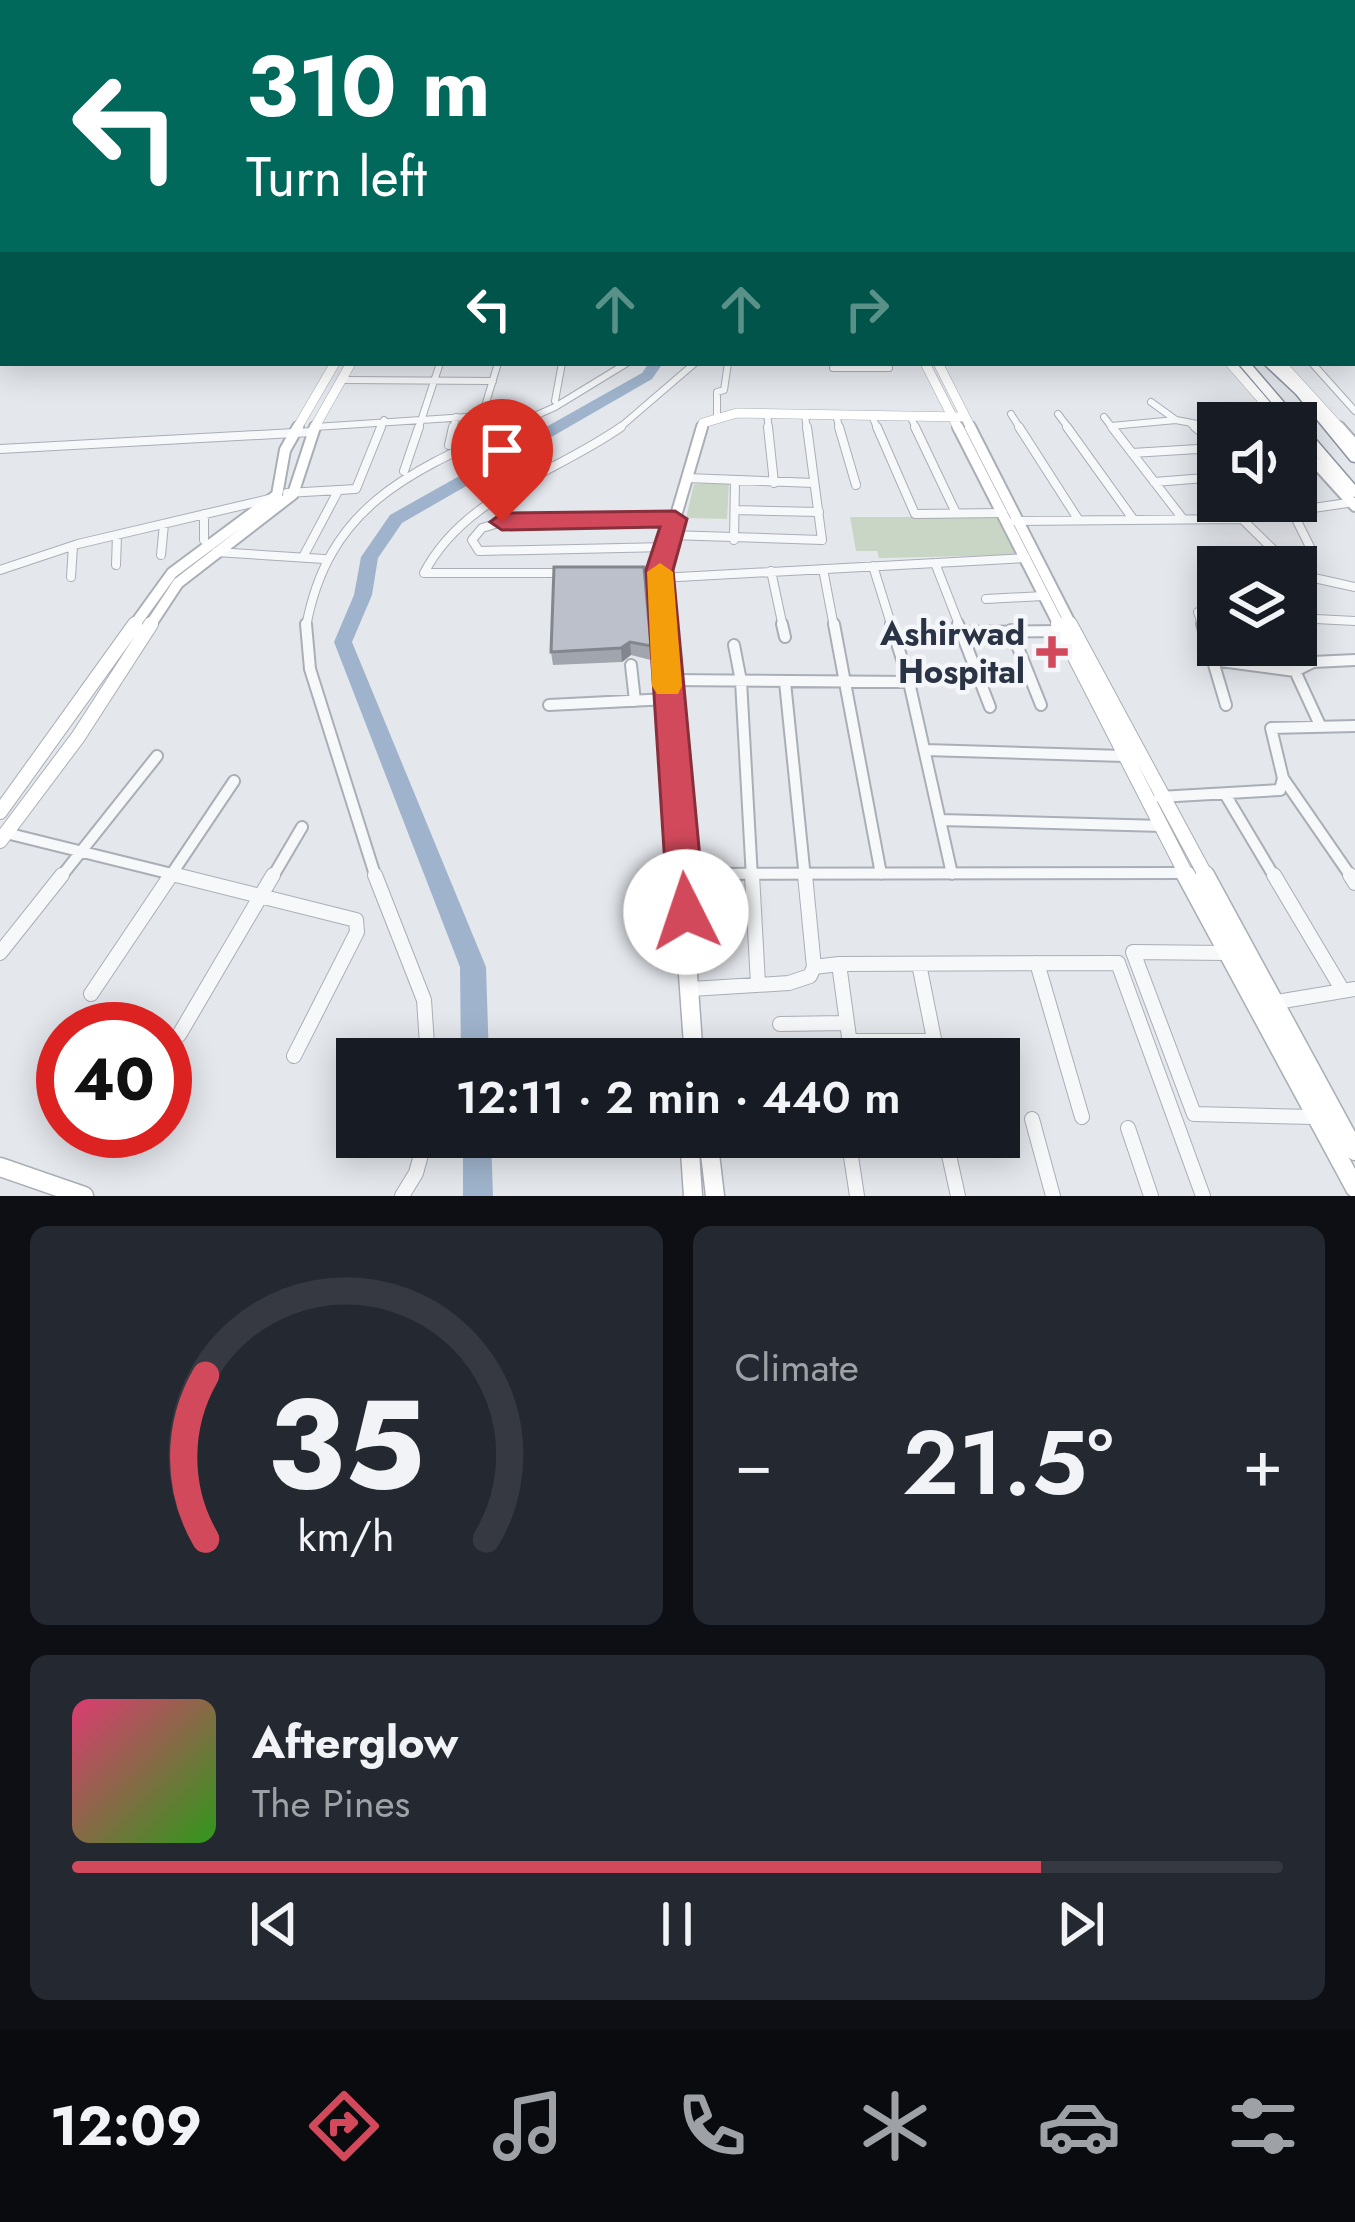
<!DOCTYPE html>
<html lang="en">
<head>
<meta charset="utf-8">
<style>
  body { margin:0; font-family:Jost,sans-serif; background:#242831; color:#f1f3f6; height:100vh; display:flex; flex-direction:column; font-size:45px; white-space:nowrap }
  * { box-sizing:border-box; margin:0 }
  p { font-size:39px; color:#9ea1a6 }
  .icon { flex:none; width:66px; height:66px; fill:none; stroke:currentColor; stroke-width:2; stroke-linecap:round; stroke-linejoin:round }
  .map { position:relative; height:1196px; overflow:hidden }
  .sheet { display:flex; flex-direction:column; gap:30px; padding:30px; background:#0d0f14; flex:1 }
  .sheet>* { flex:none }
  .hud { position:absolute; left:0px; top:0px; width:1356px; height:366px; box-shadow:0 6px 30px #0003; background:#00695c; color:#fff; overflow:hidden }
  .buttons { position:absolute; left:1197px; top:402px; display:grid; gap:24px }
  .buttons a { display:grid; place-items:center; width:120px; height:120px; border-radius:0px; background:#171b24; box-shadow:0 6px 30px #0003; font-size:60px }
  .speed { position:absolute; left:36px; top:1002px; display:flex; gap:24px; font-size:60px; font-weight:700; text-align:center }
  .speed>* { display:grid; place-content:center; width:156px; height:156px; border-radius:50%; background:#171b24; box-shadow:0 6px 30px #0003; line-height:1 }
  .speed .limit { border:18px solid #d22; background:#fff; color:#111 }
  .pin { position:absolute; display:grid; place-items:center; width:102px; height:102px; color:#fff; margin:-123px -51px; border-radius:50% 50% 50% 0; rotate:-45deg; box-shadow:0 0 12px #0007 }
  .pin .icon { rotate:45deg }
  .me { position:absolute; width:132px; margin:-66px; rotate:356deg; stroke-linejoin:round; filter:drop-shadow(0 0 9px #0008) }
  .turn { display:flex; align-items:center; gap:42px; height:252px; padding:0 48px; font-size:54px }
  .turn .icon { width:156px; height:156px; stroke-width:2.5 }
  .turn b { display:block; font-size:84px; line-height:102px }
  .lanes { display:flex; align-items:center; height:114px; padding:0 48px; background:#0003; justify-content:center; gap:60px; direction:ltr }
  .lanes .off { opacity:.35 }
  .big { font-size:90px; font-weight:600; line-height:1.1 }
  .sheet .widget { flex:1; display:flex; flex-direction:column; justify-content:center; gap:18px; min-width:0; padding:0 42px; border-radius:18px; background:#242831 }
  .sheet .dial { align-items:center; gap:0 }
  .dial svg { height:312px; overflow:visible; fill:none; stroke:#363941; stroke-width:7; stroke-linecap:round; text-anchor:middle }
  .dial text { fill:#f1f3f6; stroke:none }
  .song { display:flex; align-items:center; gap:36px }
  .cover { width:144px; height:144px; border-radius:18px; background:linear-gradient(135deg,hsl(340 70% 55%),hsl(110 70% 35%)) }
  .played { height:12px; border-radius:6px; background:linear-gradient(90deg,#d1495b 80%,#363941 80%) }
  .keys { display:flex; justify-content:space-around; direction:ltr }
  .heat { display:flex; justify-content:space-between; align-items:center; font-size:66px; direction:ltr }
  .sheet .tiles { flex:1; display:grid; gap:30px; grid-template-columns:1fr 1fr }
  .widget:last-child { grid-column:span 2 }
  .trip { position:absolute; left:336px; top:1038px; width:684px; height:120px; border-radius:0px; background:#171b24; box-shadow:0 6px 30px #0003; font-weight:600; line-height:120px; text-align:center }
  .tab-bar { display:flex; height:192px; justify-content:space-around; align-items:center; background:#090b0e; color:#9ea1a6 }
  .tab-bar .icon { width:84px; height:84px }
  .tab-bar .current { color:#d1495b }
  .tab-bar b { font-size:54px; color:#f1f3f6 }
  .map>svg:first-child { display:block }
</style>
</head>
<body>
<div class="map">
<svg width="1355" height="1196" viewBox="0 0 1355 1196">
  <rect width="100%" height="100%" fill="#e4e7ec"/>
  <path fill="#c9d6c5" d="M729,483l-2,36 -41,-1 8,-34z
    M850,517h150l23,38 -144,3 -2,-7h-21z"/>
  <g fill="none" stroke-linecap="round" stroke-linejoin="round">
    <path fill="#9fb4cc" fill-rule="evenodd" d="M1353,255h2v6h-2z
      M649,363h14l-11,16 -250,144 -24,35 -6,37 -20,47 134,325 3,92h-28l-1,-92 -126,-325 20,-47 7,-38 29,-42 252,-142z
      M463,1137h28l2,59h-30z"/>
    <g stroke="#a9aeb7" stroke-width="8">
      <path id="street-far3" d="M1312,363l43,48
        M833,368h56
        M343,380l150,1
        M555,401l7,-38
        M1151,402l25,18 42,8
        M767,413l2,17
        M1011,414l10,16
        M1058,414l12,16
        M805,415l2,15
        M836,415l4,15
        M872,416l6,14
        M717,417v-25l7,-2 4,-27
        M1104,417l10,13
        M911,418l6,12
        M1191,424l8,6
        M1111,426l65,-6
        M315,427l167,-11 16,-53
        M380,430l4,-10
        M418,430l22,-67
        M453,430l3,-13
        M503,430l52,-23 72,-44
        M617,430l78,-67"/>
    </g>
    <g stroke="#a9aeb7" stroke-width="10">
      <path id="street-far2" d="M768,427l6,56
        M839,427l17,58
        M877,427l38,87 88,-1
        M915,427l41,86
        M1019,427l59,92
        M1067,427l66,92
        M1112,427l71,92
        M1195,427l23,19
        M449,445l4,-18
        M0,449l312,-17
        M1132,453l66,-4
        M404,471l15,-44
        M687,478l127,5
        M1154,482l64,-5
        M287,493l69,-4 25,-62
        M1296,496l17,10
        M735,510l84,2
        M1292,511l19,38
        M204,514v26
        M1242,519l49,48
        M1014,521l228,-2 16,-11 34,3 63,-9
        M670,535l152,5 -15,-113
        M734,540l1,-57
        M667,547l-188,4 -7,-11 10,-12 20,-6 173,-3
        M216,552l108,7
        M161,555l3,-31
        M303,557l34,-64
        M935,563l25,64
        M116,565l1,-30
        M873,566l19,61
        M823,569l11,58
        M0,570l78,-26 191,-45
        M771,571l12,56
        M563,573h-139c41,-78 129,-98 197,-146
        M1296,574l59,13
        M71,577l2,-31
        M660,578l366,-20
        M986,599l57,-3
        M1198,612l5,15
        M1296,618l59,3
        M306,627c22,-120 101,-154 203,-200"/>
    </g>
    <g stroke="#a9aeb7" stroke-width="14">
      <path id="street-far1" d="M306,624l4,45 66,209
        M782,624l3,13
        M834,624l47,250
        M891,624l18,58 43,192
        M958,624l32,83
        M1202,624l24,81
        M1011,630l30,75
        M961,632l101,-1
        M734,645l7,36 11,197
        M1213,660l82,11 18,-9 42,-2
        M631,665l4,36
        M1295,671l24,52
        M667,680l242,2
        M785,682l20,196
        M549,705l119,-6
        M925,750l199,6
        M1283,778l69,100
        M1225,794l50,84
        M1159,797l121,-7 3,-12 -12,-50 84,-2
        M940,820l223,6
        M6,833l182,45
        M684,874l505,-1
        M60,878l97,-122
        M169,878l65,-97
        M272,878l30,-51"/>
    </g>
    <g stroke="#a9aeb7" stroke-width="16">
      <path id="street" d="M176,875l180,45 1,12 -63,124
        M375,875l49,125 4,59
        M752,875l6,109
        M805,875l9,92
        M1274,875l69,116
        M1350,875l5,8
        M0,953l62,-78
        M1226,953l-93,-1 61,162 118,3
        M1037,963l45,154
        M839,964l13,95
        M919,964l19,95
        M691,989l98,-6 21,-7 4,-9 25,-3 279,-1 85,233
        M91,994l80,-119
        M1277,1002l78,-13
        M780,1024l67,-1
        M179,1035l94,-160
        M849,1041h86
        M1032,1119l21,77
        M1128,1128l23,68
        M848,1137l9,59
        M945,1137l13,59
        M402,1196l14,-23 10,-36"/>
    </g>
    <g stroke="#a9aeb7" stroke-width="10">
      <path id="secondary-far3" d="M925,363l34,67
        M938,363l34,67
        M1230,363l52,60
        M1281,363l61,67
        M296,430l39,-67
        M313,430l38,-67
        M701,430l2,-7 34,-10 227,4"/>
    </g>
    <g stroke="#a9aeb7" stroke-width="14">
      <path id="secondary-far2" d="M958,427l102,200
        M970,427l102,200
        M1339,427l16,18
        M1296,441l59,65
        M133,627l39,-54 105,-78 8,-45 13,-23
        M149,627l29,-44 115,-89 22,-67
        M664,627l-4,-57 42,-143"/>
    </g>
    <g stroke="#a9aeb7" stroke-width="16">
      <path id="secondary-far1" d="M664,624l17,254
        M1058,624l130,254
        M1070,624l137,254
        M0,812l135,-188
        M0,841l78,-104 73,-113"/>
    </g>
    <g stroke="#a9aeb7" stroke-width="21">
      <path id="secondary" d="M681,875l13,184
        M1186,875l169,313
        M1205,875l150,276
        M689,1137l4,59
        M708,1137l7,59
        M0,1167l84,29"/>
    </g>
    <g stroke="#8b94a3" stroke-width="3">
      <path id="highway" d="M1238,363h12l105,122v12l-5,-1 -54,-64v-9h-7z
        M1263,363h12l29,27 51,60v12l-4,-1 -55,-67z"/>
    </g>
    <use href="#street-far3" stroke="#f7f8fa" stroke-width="6"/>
    <use href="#street-far2" stroke="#f7f8fa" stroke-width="8"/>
    <use href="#street-far1" stroke="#f7f8fa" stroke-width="10"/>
    <use href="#street" stroke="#f7f8fa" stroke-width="14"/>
    <use href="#secondary-far3" stroke="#fff" stroke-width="9"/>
    <use href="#secondary-far2" stroke="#fff" stroke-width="10"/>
    <use href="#secondary-far1" stroke="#fff" stroke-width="14"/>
    <use href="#secondary" stroke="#fff" stroke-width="18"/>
    <use href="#highway" fill="#fff" fill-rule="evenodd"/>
  </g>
  <path fill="#a1a5ae" d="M554,567l97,79v14l-20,-5 -9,7 -69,3 -2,-13z"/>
  <path fill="#83868d" d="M630,642l1,13 -9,7 -1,-14z"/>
  <path fill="#bbc0ca" stroke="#83868d" stroke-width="3" d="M554,567h90l7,79 -21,-4 -9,6 -70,4z"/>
  <linearGradient id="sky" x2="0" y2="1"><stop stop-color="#8bb4dd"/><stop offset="0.48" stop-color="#f3f4f6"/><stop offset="1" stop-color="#f3f4f6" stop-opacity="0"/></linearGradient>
  <rect width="1355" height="319" fill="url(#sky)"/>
  <path fill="#d1495b" stroke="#882f3b" stroke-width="3" d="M675,511l12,8 -14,51 32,342 -6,13 -13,5 -13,-5 -5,-13 -22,-342 14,-43 -158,3 -12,-8 12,-9z"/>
  <path fill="#f59e0b" d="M660,563l13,9 9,114 -4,8h-21l-5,-8 -5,-114z"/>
  <path fill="#d1495b" stroke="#f4f6f9" stroke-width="4.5" d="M1046 634h12v12h12v12h-12v12h-12v-12h-12v-12h12z"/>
  <g text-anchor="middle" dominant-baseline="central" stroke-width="9" stroke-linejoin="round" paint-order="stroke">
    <g font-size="33" font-weight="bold" fill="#2b3445" stroke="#f4f6f9" text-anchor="end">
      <text x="1025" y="633">Ashirwad<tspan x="1025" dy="38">Hospital</tspan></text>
    </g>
  </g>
</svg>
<div class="buttons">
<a><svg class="icon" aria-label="sound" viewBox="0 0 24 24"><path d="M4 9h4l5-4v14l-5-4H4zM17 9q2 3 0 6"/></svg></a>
<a><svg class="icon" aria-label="layers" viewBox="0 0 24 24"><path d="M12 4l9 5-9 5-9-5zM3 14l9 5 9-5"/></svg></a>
</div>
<div class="speed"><div class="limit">40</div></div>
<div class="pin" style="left:502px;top:522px;background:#d93025"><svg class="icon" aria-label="arrive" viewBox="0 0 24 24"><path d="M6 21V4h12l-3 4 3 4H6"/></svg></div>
<svg class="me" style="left:686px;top:912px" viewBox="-20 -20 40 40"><circle r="19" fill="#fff"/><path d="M0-13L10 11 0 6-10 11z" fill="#d1495b"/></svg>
<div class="trip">12:11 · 2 min · 440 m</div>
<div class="hud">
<div class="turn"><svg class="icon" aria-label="left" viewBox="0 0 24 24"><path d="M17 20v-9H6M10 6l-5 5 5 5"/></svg><div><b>310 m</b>Turn left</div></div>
<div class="lanes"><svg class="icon" aria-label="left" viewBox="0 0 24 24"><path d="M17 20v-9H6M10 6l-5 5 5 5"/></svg><svg class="icon off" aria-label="ahead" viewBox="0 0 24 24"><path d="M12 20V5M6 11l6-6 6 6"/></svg><svg class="icon off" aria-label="ahead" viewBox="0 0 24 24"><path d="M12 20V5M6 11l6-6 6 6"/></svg><svg class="icon off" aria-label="right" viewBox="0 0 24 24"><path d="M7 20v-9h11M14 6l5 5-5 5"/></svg></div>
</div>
</div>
<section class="sheet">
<div class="tiles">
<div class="widget dial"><svg viewBox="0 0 100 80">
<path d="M14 69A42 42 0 1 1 86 69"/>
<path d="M14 69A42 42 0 0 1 14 27" stroke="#d1495b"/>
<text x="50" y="56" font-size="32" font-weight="700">35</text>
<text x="50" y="72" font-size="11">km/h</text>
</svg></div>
<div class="widget"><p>Climate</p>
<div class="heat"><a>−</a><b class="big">21.5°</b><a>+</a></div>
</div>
<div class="widget">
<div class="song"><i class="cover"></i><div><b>Afterglow</b><p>The Pines</p></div></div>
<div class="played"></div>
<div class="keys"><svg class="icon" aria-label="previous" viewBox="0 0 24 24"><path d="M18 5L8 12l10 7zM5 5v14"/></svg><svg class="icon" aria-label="pause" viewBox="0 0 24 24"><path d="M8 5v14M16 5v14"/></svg><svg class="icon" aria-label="next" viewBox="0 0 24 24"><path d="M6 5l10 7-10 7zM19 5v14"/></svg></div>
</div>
</div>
</section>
<nav class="tab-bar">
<b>12:09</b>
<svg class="icon current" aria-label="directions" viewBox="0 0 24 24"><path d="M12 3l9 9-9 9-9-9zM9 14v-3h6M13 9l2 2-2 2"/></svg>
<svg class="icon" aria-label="music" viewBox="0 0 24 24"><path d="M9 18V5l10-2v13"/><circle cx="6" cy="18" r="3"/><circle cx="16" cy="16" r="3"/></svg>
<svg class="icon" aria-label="phone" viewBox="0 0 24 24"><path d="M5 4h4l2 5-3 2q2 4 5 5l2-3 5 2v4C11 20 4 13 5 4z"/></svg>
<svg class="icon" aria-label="climate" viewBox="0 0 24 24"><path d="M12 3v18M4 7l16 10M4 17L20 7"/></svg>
<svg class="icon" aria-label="car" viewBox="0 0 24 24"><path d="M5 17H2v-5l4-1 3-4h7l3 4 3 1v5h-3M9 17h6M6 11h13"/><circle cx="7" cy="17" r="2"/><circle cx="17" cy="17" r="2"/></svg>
<svg class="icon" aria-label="filters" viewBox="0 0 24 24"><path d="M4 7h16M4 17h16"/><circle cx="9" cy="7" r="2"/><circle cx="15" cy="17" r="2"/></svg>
</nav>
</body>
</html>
